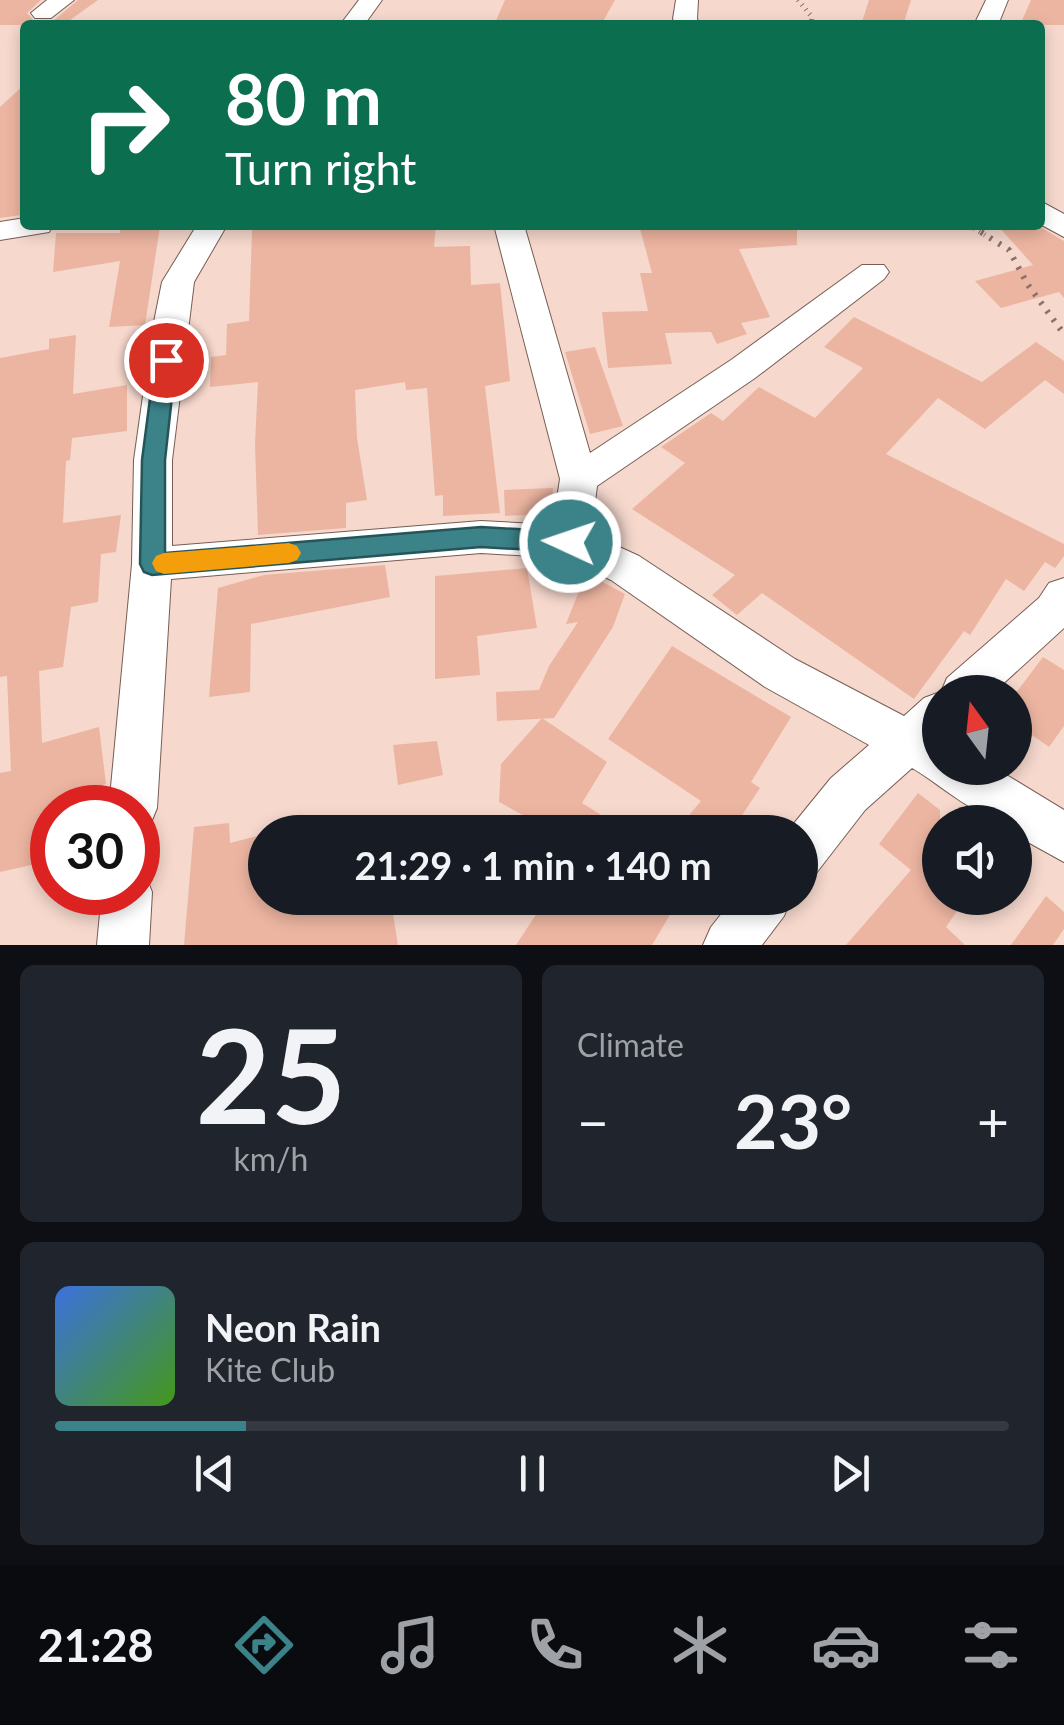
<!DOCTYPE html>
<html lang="en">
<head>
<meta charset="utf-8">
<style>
  body { margin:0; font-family:Lato,sans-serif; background:#20242c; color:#f1f3f6; height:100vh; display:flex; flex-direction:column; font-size:38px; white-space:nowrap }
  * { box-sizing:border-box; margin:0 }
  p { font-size:32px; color:#9ea1a6 }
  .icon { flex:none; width:55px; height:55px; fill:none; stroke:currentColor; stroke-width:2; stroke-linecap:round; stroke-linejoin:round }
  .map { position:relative; height:945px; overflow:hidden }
  .side { display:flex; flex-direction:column; gap:20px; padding:20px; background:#0d0f14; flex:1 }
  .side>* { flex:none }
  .guide { position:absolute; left:20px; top:20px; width:1025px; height:210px; border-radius:10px; box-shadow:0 5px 15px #0003; background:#0b6e4f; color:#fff; overflow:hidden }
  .needle { width:65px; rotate:345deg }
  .controls { position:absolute; left:922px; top:675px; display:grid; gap:20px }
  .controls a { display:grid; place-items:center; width:110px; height:110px; border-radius:50%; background:#171b24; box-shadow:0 5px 15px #0003; font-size:50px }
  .speed { position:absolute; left:30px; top:785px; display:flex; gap:20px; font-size:50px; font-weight:700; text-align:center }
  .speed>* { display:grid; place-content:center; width:130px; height:130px; border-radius:50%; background:#171b24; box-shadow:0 5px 15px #0003; line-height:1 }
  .speed .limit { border:15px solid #d22; background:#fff; color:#111 }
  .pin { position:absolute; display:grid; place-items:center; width:85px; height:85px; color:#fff; margin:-42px; border:5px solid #fff; border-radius:50%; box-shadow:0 2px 10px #0007 }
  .me { position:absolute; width:110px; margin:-55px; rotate:273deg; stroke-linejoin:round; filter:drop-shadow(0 0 8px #0008) }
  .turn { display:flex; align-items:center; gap:35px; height:210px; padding:0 40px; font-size:45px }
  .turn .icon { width:130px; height:130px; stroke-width:2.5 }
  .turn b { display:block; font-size:70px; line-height:85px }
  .big { font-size:75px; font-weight:700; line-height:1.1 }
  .side .card { flex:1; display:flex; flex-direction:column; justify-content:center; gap:15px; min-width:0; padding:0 35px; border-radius:15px; background:#20242c }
  .side .dial { align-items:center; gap:0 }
  .dial b { font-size:130px; line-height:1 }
  .song { display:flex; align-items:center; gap:30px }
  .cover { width:120px; height:120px; border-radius:15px; background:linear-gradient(135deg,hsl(220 70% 55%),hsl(100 70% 35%)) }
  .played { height:10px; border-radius:5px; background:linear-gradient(90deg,#3b8389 20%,#363941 20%) }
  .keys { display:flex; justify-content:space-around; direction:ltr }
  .heat { display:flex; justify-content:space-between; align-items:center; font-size:55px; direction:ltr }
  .side .tiles { flex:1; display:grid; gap:20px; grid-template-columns:1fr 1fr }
  .card:last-child { grid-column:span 2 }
  .trip { position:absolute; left:248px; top:815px; width:570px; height:100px; border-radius:50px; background:#171b24; box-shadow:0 5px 15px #0003; font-weight:700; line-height:100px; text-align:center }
  .dock { display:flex; height:160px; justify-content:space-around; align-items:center; background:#090b0e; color:#9ea1a6 }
  .dock .icon { width:70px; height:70px }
  .dock .selected { color:#3b8389 }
  .dock b { font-size:45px; color:#f1f3f6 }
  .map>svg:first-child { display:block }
</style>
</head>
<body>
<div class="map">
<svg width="1064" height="945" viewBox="0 0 1064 945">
  <rect width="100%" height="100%" fill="#f6d8cd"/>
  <path fill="#ecb5a1" d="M0,0h41l-14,13 8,9 18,-1 25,-21h20l-35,25h-63z
    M505,0h110l-14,25h-107z
    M869,0h42l-8,25h-42z
    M1031,0h33v25h-44z
    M25,84v110l-4,21 -21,3v-111z
    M281,225h155l-2,22 36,-1 1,39 29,-2 10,98 -25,5 15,127 -57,3v-21l-8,1 -8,-108 -21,2 -1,-8 -50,8 2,48 10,62 -21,3v25l-88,7 -3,-91 3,-62 -48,5 1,-30 15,-2 1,-31 22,-3 3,-91 29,-1z
    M639,225h158v20l-58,4 31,68 -29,6 6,11 -30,10 -6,-12 -46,1 7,31 -64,4 -6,-56 46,-1 -8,-38h12z
    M997,225h40l27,16v57l-5,-6 -58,16 -26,-27 58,-16z
    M160,226l-15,99 -36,2 11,-66 -67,11 3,-39h64v-3z
    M854,317l128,65 54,-40 28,19v33l-19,-14 -60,49 -47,-31 -52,56 178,90v12l-9,12 -10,-6 -21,29 -18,-12 -36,56 -6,-4 -50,68 -152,-106 -25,22 -25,-20 23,-20 -103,-66 53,-46 -24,-16 50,-34 12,8 36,-34 56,31 48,-50 -39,-21z
    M76,335l-3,59 54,-9v46l-55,7 -2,22 -4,1 -3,62 58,-8 -5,37 -15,2 -3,48 -27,5 -8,60 -24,4 3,72 57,-16 7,57 -57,19 -4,59 -45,10v-99l11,-2 -4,-95 -7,1v-319l49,-9v-10z
    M595,347l28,79 -33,8 -25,-82z
    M553,488l-2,26 -46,2 -1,-26z
    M385,565l5,32 -139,27 -1,68 -41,5 9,-109 46,-13z
    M527,568l10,60 -60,8 3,39 -45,4v-103z
    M586,573l39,21 -12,33 -59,91 -57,3 -1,-29 43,-2 10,-24 29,-44 -12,2z
    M672,646l119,71 -40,65 9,6 -29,44h-56l26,-31 -93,-62z
    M1043,657l21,13v56l-15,21 -34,-24v-29z
    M542,718l65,44 -25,41 46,29h-74l-55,-30 2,-38z
    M437,741l6,34 -45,10 -5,-40z
    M918,793l22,17v88h26l-20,29 19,18h-119l65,-75 -32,-26z
    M229,823l1,20 35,-9v64h116l1,13 10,-3 6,37h-214l10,-118z
    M1046,896l18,16v17l-11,16h-42z
    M547,898h133l-28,47h-136z"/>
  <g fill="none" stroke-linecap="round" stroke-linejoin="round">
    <g stroke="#775d54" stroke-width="2">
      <path id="minor" d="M47,0h27l-23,18h-16l-4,-5z
        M359,0h23l-18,25h-24z
        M676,0h22l-1,19 4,6h-24l-4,-6z
        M986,0h22l-10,25h-24z
        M1040,201l24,13v23l-24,-13z
        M25,218v7h28l-4,7 -49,8v-18z
        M197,225h30l-33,57 -22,178v86l309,-25 72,4 7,-46 -66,-254h30l66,228 141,-93 131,-95h22l5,7 -5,7 -129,99 -158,108 -6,48 48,22 156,103 109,57 20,-18 16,-6h1l6,-14 92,-80 10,-15 15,-5v50l-70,64h-54v76h55l69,42v52l-49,-27v-13c-36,0 -73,-37 -103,-54l-47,42 -48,62 -17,8v-48h-13l44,-54 38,-33 -104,-58 -154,-107 -46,-22 -84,-5 -310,26 -14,229 -7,17 -12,5v-22h-29l23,-244 2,-104 18,-128 10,-50z
        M138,871l7,3 7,18 -3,53h-52l5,-53h36z
        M734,898h57l-7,18 -22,29h-59l8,-18z"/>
    </g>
    <path stroke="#86726b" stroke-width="5" stroke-dasharray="1 5" stroke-linecap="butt" d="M798,0l14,17 -1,8
      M969,225l16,10"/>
    <path stroke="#86726b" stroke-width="6" stroke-dasharray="2.5 8" stroke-linecap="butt" d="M981,232l28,18 19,35 36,49"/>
    <use href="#minor" fill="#fff" fill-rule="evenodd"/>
  </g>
  <path fill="#3b8389" stroke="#265559" stroke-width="2.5" d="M166,353l10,7 -11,100v93l316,-26 89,5 9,3 3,7 -3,7 -9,3 -89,-5 -329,28 -8,-3 -4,-8 2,-104 13,-100z"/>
  <path fill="#f59e0b" d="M289,543l8,3 4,7 -4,7 -8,3 -125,11 -8,-3 -4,-8 4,-7 8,-3z"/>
</svg>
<div class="controls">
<a><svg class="needle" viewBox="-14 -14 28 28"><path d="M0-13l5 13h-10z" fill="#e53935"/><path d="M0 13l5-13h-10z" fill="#9ea1a6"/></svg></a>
<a><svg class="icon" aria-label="sound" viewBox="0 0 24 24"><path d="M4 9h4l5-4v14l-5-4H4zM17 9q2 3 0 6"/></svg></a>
</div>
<div class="speed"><div class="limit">30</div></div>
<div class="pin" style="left:166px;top:360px;background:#d93025"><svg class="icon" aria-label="arrive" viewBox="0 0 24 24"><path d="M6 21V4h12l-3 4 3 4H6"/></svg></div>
<svg class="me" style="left:570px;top:542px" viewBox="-20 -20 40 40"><circle r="17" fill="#3b8389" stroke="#fff" stroke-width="3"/><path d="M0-11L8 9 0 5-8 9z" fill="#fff"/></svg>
<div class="trip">21:29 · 1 min · 140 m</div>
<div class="guide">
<div class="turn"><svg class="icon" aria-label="right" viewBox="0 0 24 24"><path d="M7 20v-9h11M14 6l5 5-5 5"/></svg><div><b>80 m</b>Turn right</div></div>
</div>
</div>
<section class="side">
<div class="tiles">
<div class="card dial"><b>25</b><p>km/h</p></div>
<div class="card"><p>Climate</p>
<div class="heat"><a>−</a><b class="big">23°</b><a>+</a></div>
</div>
<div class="card">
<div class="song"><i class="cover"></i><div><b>Neon Rain</b><p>Kite Club</p></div></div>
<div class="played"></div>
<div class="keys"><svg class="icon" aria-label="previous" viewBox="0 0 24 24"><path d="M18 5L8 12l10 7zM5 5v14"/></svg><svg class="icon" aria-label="pause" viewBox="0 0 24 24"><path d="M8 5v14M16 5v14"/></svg><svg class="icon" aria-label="next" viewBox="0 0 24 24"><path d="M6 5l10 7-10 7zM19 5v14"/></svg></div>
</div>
</div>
</section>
<nav class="dock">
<b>21:28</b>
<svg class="icon selected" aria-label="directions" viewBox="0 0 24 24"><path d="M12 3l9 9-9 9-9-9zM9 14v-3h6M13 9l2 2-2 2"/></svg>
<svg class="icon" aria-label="music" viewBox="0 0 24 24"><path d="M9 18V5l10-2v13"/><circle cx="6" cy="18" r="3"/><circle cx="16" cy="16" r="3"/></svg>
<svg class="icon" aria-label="phone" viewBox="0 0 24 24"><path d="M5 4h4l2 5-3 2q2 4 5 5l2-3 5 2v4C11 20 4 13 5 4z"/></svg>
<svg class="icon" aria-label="climate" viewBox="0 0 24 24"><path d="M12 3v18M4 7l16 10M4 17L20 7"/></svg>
<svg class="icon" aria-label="car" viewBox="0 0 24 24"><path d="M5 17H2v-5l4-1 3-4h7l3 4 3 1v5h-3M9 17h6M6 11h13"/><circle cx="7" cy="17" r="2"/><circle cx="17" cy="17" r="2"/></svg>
<svg class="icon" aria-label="filters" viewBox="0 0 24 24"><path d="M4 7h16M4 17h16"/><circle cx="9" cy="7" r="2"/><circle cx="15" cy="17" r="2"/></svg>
</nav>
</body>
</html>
